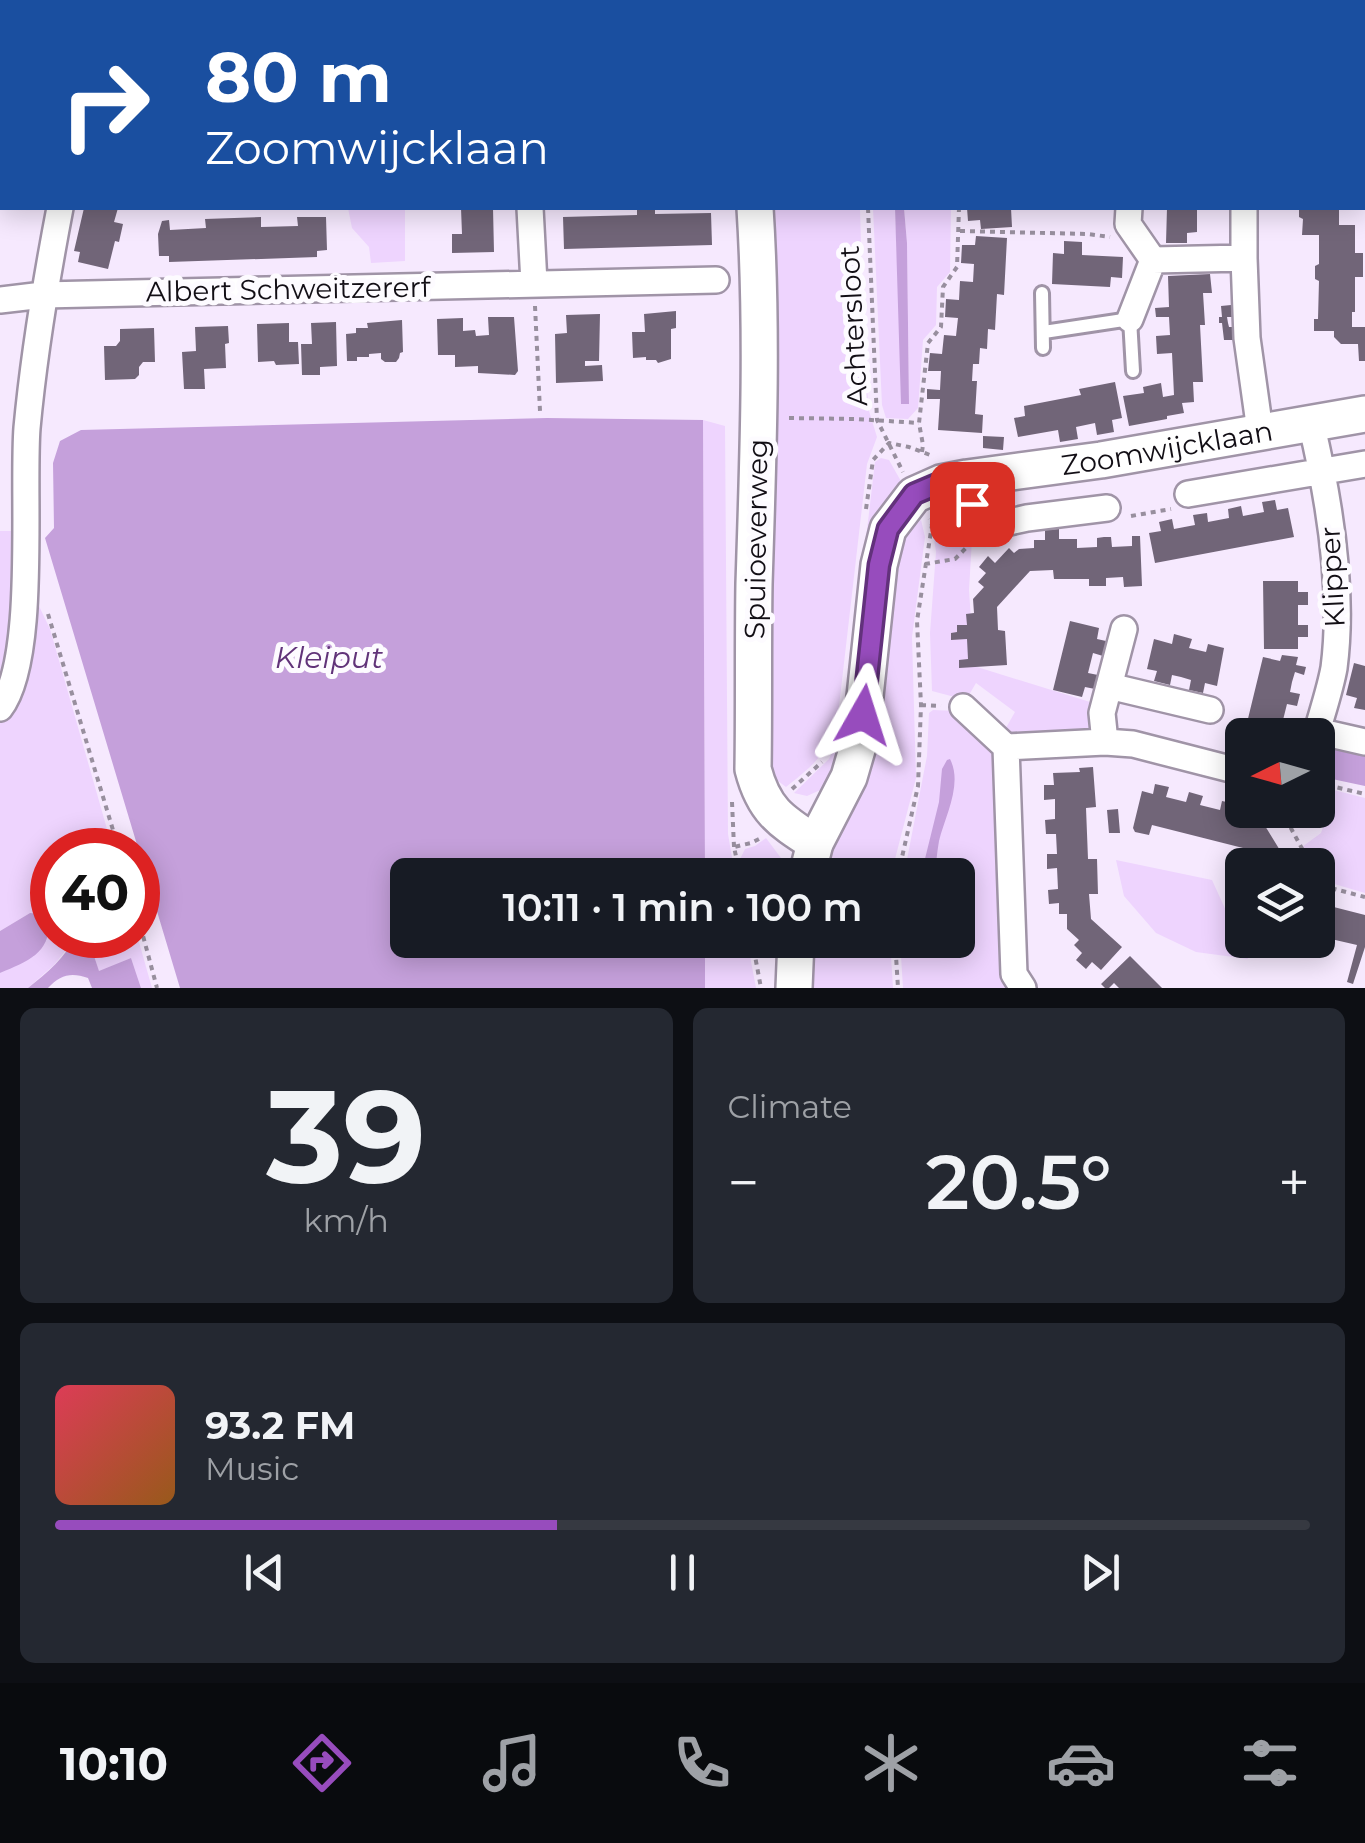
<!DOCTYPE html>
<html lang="en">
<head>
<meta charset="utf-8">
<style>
  body { margin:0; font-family:Montserrat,sans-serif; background:#242831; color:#f1f3f6; height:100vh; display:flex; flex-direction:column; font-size:38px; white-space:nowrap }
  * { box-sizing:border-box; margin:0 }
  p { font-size:32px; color:#9ea1a6 }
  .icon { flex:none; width:55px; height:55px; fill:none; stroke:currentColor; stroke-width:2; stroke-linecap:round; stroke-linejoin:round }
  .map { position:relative; height:988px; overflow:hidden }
  .side { display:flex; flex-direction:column; gap:20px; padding:20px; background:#0d0f14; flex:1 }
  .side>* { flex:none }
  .hud { position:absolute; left:0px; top:0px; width:1365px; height:210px; box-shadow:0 5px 25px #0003; background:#1a4fa0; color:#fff; overflow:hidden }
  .needle { width:65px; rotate:265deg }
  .fabs { position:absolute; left:1225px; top:718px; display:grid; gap:20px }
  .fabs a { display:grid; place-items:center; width:110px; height:110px; border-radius:15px; background:#171b24; box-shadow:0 5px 25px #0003; font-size:50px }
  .speed { position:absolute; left:30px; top:828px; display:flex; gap:20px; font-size:50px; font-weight:700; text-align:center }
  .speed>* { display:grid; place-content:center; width:130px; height:130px; border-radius:50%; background:#171b24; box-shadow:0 5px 25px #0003; line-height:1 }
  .speed .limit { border:15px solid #d22; background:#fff; color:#111 }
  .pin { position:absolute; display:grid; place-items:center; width:85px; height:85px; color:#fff; margin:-42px; border-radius:20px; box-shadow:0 5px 15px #0006 }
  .me { position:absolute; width:110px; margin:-55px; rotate:6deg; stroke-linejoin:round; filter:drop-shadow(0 0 8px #0008) }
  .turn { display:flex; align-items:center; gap:35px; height:210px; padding:0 40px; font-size:45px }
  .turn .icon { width:130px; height:130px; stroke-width:2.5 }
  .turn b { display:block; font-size:70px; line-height:85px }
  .big { font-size:75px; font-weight:600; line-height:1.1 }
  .side .card { flex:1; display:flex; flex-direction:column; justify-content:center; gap:15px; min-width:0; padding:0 35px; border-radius:15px; background:#242831 }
  .side .dial { align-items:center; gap:0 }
  .dial b { font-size:130px; line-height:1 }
  .song { display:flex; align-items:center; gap:30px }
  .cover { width:120px; height:120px; border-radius:15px; background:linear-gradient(135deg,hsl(350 70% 55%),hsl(30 70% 35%)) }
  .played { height:10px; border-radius:5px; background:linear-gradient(90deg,#974cbd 40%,#363941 40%) }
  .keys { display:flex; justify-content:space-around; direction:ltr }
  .heat { display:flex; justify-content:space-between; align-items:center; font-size:55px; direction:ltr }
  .side .tiles { flex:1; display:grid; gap:20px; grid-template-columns:1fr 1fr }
  .card:last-child { grid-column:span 2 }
  .trip { position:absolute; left:390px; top:858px; width:585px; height:100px; border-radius:15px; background:#171b24; box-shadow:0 5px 25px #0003; font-weight:600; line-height:100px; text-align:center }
  .tabs { display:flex; height:160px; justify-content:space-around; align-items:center; background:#090b0e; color:#9ea1a6 }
  .tabs .icon { width:70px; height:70px }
  .tabs .active { color:#974cbd }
  .tabs b { font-size:45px; color:#f1f3f6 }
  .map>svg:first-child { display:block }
</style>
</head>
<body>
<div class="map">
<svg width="1365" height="988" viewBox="0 0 1365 988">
  <rect width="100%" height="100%" fill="#f6e9fe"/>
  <path fill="#eed4fe" d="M348,208h57v53l-34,2 -2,-16 -17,-19z
    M771,208h89l4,150 5,53 8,26 -10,27 -29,251c-11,40 -21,47 -52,72l-12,-9 -4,-11z
    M873,208h22l8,196 6,-1 -2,-160 -3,-35h47l-1,64 -13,15 -1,38 -13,15 -5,68 -10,11 -22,-1 -4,-13z
    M703,420l22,6 3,408 7,41h-30z
    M881,458l8,2 13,23 -20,22 -8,19 -24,201 -23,62 -20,9 -13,-3 35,-34 15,-34 31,-263z
    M960,497l12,42 -3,51 5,76 129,40 -7,29 -85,4 -8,-6 12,-21 -39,-29 -10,17 -34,-9 -2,-58 6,-81 -6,-41z
    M921,520l4,17 -13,100 4,141 -21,81 -2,16h-70l44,-129 22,-171 16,-43z
    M0,531h15l4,54 -19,112z
    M34,605l5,1 11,23 63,221h-61v85h24l-1,4 -21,26 -26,23h-28v-15l34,-17 -4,-43 -30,18v-214z
    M933,710l23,1 37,32 7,145 13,100h-110l-3,-48h58v-65h-54l23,-119 2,-43z
    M1318,786l47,12v95l-41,-12 -6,-16h-3l-13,-18 19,-14 3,-9 -6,-16z
    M766,838l18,24 2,13h-43l-3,-16 5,-10 10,-3z
    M1116,860l96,20 36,79 -52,-7 -40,-19 -32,-37z
    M87,935h50l15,53h-11l-10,-30 -32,14z
    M705,940h42l9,48h-51z
    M811,940h79l3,48h-87z"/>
  <path fill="#c5a0db" d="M895,208h9l3,35 2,161h-8z
    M547,418l156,2 2,455h-297v65h297v48h-525l-135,-450 9,-10 -1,-65 7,-22 21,-11z
    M1330,743l35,6v37l-47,-10v-7z
    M950,759c13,25 -5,57 -11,82 -2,11 -3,23 -4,34h-14l18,-73 3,-33 5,-9z
    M30,913l19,2c3,38 -19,45 -49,58v-42z
    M76,935h11l12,36 32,-13 10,30h-49l-4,-10c-17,-6 -28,-3 -40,10h-20c19,-15 38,-31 48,-53z"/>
  <path fill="#716578" d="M84,208h34l-4,14 9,2 -4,18 -4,-1 -7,28 -30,-7 2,-10 -6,-1z
    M461,208h32l1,44 -42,1v-19h10z
    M637,208h18v6l56,-1 1,32 -148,4 -1,-32 74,-2z
    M967,208h44l1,19 -31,2 -1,-9 -12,1z
    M1167,208h30v24l-10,1v10h-21z
    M1299,208h40v17h16v28h8v24h-8v35h-3v15h13v34h-6l-1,-17h-17l-7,-7v-6h-20v-12h4l1,-38 -4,-2v-13l4,-2v-29h-17l1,-16 -4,-2z
    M261,217v10l37,-1 -1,-9h29l1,33 -10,1v6l-148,5v-6h-10l-1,-22 4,-13 7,-1 1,10 36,-2 -1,-9z
    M976,236l31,2 -3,57 -7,-1 -2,36 -7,-1 -1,20 -7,-1 -1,16h-6l-1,17h5l-2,33 8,1 -1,18 -44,-3 2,-31h-13v-10l13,1 1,-19h-13l2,-18 12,1 2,-19 12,1 2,-18 -13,-1 1,-18 13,1 1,-19 13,1 1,-18 -13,-1 1,-18h13z
    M1064,241l18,1v13l41,2 -1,21 -11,-1 -1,10 -58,-3 1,-31 11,1z
    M1210,274l2,19h-9l2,32h-5l3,57h-10l1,20 -12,1 2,10 -17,3v3l-38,7 -6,-30 21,-3 -1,-6 18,-4 2,14 11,-2 -2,-42 -15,1 -1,-18 14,-1 -1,-18h-13l-1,-9 14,-1 -1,-31z
    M1231,305l1,12h-5l1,6 1,4h5l1,13h-11l-2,-17h-3v-6h3l-1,-11z
    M676,311v17l-5,1v30l-13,4 -2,-3h-10v-3l-13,1 -1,-26h13l-1,-18z
    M600,314l-1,47h-14v5l17,-1 1,16 -47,2 -1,-49 12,-1 -1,-18z
    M488,317h26l4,54 -3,4 -37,-2v-7l-23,1v-12h-17l-1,-36 26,-1v13l12,-1 1,6 13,-1z
    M402,320l1,32 -3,1 -1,5 -3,4h-11l-4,-3v-6l-12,1v3h-12v4h-10l-1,-27 10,-1v-5h12l-1,-5z
    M336,322l1,44 -17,1v8h-18l-1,-31h11l-1,-21z
    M289,323v19h9l1,22 -23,1 -2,-4 -16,1 -1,-38z
    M228,326l1,17 -4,1 1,24 -22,1 1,20h-21l-2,-37 14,-1 -1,-24z
    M154,328l1,34h-12l-4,5v8l-4,4 -30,1 -1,-34h12l4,-5v-12z
    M1115,382l7,36 -10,2 2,12 -17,3 -2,-12 -19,4 2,12 -18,3 -2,-12 -40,7 -4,-19 11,-2 -1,-10 57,-11 -2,-6z
    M983,436l21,1 -1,13 -20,-2z
    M1275,500l2,10 11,-2 6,29 -139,26 -6,-30 12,-2 -2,-9 13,-3 2,10 21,-4 -2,-10 14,-2 1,9 21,-4 -1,-9 13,-3 2,10 21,-4 -2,-10z
    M1059,529v10h18v9l20,-1v-9l7,-1h7l1,10 20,-1v-10h8l2,50 -18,1 -1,-10 -17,1v8h-17v-7h-35l-1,-9 -23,1 -33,36 1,23 7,1 2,34 -48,3v-8l9,-1 -1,-20 -16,1v-7l6,-1v-7h10l-1,-11 8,-1 -1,-14 11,-12 -6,-5 8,-9 -7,-6 9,-11 7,7 14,-15 5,5 5,-4 15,-1v-8h11v-10z
    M1263,581h35v11h10v13h-10v20h10v12h-10v12h-34z
    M1070,621l29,7 -2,11 9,2 -3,15 -10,-3 -5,20 10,2 -3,14 -10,-2 -3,10 -29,-7z
    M1174,634l18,5 -3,9 17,4 2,-8 16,4 -7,38 -12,-3 -2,10 -14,-3 2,-10 -10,-3 -9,-2 -2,10 -16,-4 3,-10 -10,-2 7,-30 18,5z
    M1282,655l16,2 -2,8 10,2 -2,8 -9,-3 -3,10 -2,10 10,2 -3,12 -10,-2 -5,20 10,2 -2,9h-46l19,-78 17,4z
    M1354,663l11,3v44l-11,-2 3,-10 -11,-3z
    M1093,767l3,40 -10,1 2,51h9l1,35h-9l2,25 31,28 -21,23 -9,-8 -6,7 -10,-9 6,-7 -8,-8 5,-5 -12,-11v-15h-8v-11l-10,1 -1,-14 10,-1 -1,-21 -10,1v-15h10l-1,-20h-10l-1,-14 10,-1v-20l-11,1v-15h10l-1,-12 27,-1 -1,-4z
    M1155,784l14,3 -3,10 20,5 3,-10 14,4 -3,9 20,5 2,-9 14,3 -2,10 11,2 -2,8 14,3 5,-6 27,44h-36l-10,-17 -91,-23 -3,10 -14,-3 -2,-4 9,-37 11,3z
    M1118,809l2,24h-11l-2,-23z
    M1318,903l47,12v32l-12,37 -6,-2 10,-37 -26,-6 -4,15 -8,-2 4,-15 -5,-2z
    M1130,956l32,32h-43l-5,-5 -5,5h-4l-4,-4z"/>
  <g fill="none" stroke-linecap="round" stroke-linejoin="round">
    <g stroke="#a094a7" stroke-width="18">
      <path id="lane" d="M364,0l1,2
        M1042,293l1,55
        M1044,332l86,-13 3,52"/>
    </g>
    <g stroke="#a094a7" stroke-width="30">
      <path id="street" d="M94,2v-2
        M523,2v-2
        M1021,2v-2
        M1143,2l1,-2
        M1247,2v-2
        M0,72l2,1
        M1362,138h3
        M530,208l4,75
        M1129,208l-1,16 25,36 -23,59
        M1244,208v50l3,80 13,93
        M1153,260l91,-2
        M0,300l43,-5 673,-15
        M1311,423c18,75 33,168 23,245 -4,22 -12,45 -18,67
        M967,478l11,51 49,-11 80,-10
        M1188,494l177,-30
        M1109,686l101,24
        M963,707l43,40 8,227 9,14
        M0,708c37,-47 22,-215 27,-280 7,-75 19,-147 33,-220
        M1317,731l48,11
        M1105,742l-3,-29 22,-84
        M1006,747l99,-5 28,2 109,28"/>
    </g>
    <g stroke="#a094a7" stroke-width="40">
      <g id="secondary">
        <path d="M758,2v-2"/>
        <path d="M755,208c8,125 3,251 -1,376 -1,62 0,123 -1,185 11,42 28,52 62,74"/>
        <path id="s1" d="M807,875l8,-32 34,-66 9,-31 5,-31 16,-150 9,-36 26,-34 27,-12 26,-5 134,-18 264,-46"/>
        <path d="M794,988l2,-48"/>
      </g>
    </g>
    <path stroke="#988f9e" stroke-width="4" stroke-dasharray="5 5" stroke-linecap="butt" d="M861,0v2
      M918,0v2
      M868,208l9,212 26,52
      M960,231l128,3 22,3
      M535,306l5,105
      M789,418l67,1 63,4
      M922,452l1,-7 -4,-22 9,-80 13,-16 2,-40 14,-20 2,-59
      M866,509l7,-49 16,-17 20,4 21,8
      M1131,516l40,-7
      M925,564l30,-5 11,-11
      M48,614l71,236
      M921,705l20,1
      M1318,783l47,11
      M792,789l30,-27
      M732,802l2,45
      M1281,810l30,55
      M740,875l-6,-28 17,-4 8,-4
      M898,875l20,-89 3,-81 -4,-84 15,-96 -3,-6
      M1318,876l5,10 42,11
      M138,917l19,71
      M752,940l9,48
      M895,940l3,48"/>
    <use href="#lane" stroke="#fff" stroke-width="12"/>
    <use href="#street" stroke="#fff" stroke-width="25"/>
    <use href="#secondary" stroke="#fff" stroke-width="35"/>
  </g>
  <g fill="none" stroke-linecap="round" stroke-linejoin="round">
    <g stroke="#62317b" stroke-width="25">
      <path id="route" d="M863,715l16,-150 9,-36 26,-35 26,-11 27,-5 5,26"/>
    </g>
    <use href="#route" stroke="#974cbd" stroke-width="18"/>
  </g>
  <g text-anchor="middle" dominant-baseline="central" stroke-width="10" stroke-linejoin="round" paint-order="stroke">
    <g font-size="28" fill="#120e15" stroke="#fdfbff">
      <text transform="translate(288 289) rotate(-1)">Albert Schweitzererf</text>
      <text transform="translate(853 326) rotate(-93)">Achtersloot</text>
      <text stroke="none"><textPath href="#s1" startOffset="660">Zoomwijcklaan</textPath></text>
      <text transform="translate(756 539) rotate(-89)">Spuioeverweg</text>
      <text transform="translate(1332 577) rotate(-93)">Klipper</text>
    </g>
    <g font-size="30" font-style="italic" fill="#613379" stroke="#fdfbff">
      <text x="329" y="657">Kleiput</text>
    </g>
  </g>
</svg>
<div class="fabs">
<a><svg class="needle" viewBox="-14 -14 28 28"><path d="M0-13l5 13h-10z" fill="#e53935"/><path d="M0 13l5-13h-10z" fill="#9ea1a6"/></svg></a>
<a><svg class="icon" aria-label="layers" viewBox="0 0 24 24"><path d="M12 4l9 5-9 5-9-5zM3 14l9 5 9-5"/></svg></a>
</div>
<div class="speed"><div class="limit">40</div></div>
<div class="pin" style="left:972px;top:504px;background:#d93025"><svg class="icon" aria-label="arrive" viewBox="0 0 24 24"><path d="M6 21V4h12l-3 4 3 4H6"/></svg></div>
<svg class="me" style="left:863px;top:715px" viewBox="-20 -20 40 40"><path d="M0-17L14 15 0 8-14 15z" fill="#974cbd" stroke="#fff" stroke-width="4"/></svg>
<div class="trip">10:11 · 1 min · 100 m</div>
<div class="hud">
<div class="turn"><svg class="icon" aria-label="right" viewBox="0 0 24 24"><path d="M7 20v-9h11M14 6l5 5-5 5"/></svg><div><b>80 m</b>Zoomwijcklaan</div></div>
</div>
</div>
<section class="side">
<div class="tiles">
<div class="card dial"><b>39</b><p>km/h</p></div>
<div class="card"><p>Climate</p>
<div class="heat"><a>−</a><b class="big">20.5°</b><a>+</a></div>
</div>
<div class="card">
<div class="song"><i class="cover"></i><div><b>93.2 FM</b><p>Music</p></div></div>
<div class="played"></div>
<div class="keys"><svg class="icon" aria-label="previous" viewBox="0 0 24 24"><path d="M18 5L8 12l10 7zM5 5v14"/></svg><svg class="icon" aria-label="pause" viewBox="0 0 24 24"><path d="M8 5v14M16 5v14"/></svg><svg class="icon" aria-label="next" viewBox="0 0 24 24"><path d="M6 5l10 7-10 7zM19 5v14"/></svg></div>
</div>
</div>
</section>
<nav class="tabs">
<b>10:10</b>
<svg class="icon active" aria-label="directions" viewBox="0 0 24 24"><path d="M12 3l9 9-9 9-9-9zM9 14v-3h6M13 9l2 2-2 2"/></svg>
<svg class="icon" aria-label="music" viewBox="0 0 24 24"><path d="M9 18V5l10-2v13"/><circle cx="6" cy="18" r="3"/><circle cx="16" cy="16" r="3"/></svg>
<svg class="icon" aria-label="phone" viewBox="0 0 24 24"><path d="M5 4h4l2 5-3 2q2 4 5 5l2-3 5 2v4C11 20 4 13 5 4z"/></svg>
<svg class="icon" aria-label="climate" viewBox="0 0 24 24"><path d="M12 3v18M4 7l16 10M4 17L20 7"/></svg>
<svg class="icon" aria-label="car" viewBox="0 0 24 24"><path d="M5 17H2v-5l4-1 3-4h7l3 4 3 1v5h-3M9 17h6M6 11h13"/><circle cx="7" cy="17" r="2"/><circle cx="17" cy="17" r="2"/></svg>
<svg class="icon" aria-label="filters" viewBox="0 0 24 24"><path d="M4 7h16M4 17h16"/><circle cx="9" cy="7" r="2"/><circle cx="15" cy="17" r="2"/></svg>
</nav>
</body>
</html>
